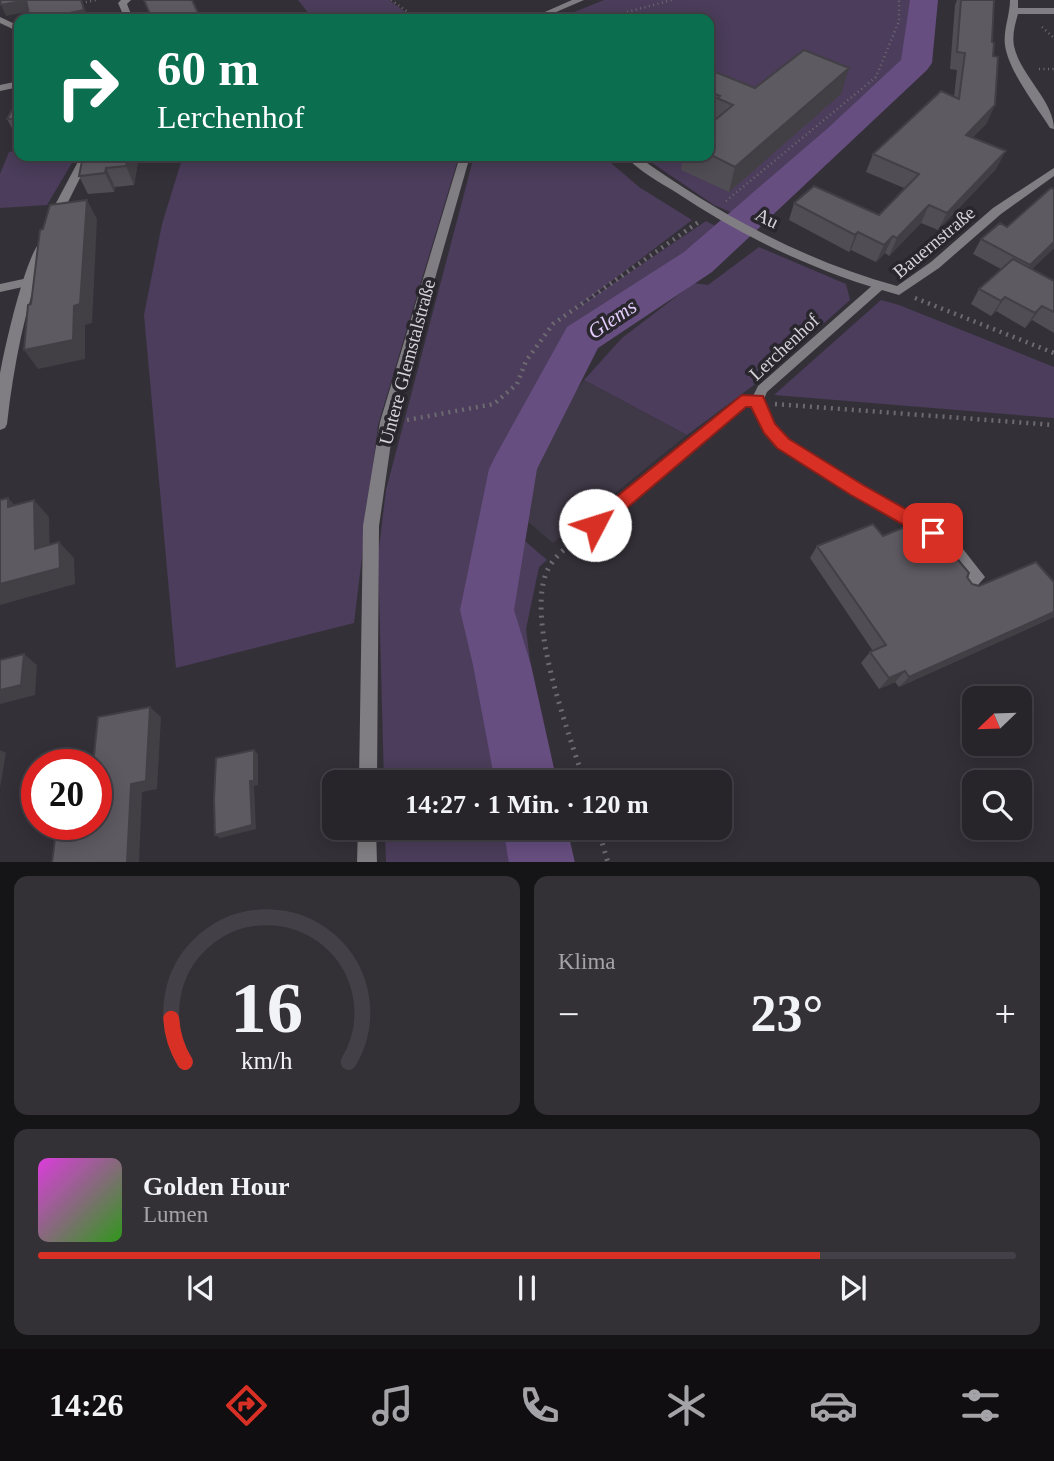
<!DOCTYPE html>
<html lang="de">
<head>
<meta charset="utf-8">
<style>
  body { margin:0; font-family:Georgia,serif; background:#333036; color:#f1f3f6; height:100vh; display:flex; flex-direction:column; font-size:26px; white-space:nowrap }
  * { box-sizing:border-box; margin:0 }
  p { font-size:23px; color:#a4a4a8 }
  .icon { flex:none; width:38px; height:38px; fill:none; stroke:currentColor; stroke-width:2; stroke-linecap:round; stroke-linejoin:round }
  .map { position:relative; height:862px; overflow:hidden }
  .panel { display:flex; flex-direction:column; gap:14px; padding:14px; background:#151417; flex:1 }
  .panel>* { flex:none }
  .banner { position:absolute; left:14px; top:14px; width:700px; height:147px; border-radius:14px; box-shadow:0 4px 18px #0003,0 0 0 2px #434147; background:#0b6e4f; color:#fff; overflow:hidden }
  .needle { width:46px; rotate:247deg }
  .tools { position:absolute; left:962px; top:686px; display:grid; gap:14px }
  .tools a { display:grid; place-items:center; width:70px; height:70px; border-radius:14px; background:#27242a; box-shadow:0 4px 18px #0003,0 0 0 2px #434147; font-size:35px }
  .speed { position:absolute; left:21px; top:749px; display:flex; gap:14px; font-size:35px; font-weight:700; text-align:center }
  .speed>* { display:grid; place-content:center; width:91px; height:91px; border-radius:50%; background:#27242a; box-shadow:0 4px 18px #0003,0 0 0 2px #434147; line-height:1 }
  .speed .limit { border:10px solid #d22; background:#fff; color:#111 }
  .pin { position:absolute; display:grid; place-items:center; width:60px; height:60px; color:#fff; margin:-30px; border-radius:14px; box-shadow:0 4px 10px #0006 }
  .me { position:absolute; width:77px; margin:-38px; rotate:50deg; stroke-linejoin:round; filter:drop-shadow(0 0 5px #0008) }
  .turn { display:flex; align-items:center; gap:24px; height:147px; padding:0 28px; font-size:32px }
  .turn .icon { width:91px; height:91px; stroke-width:2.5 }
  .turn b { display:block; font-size:49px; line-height:60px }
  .big { font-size:52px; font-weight:700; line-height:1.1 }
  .panel .card { flex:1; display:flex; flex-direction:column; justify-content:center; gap:10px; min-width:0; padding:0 24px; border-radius:14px; background:#333036 }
  .panel .dial { align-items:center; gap:0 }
  .dial svg { height:182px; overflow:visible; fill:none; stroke:#434147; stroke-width:7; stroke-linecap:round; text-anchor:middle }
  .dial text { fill:#f1f3f6; stroke:none }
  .song { display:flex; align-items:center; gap:21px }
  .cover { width:84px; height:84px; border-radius:10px; background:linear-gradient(135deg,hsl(300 70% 55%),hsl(110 70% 35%)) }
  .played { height:7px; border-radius:4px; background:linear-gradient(90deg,#d93025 80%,#434147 80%) }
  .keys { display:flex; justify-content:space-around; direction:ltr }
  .heat { display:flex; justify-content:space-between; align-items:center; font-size:38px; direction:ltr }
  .panel .tiles { flex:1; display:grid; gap:14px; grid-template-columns:1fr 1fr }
  .card:last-child { grid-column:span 2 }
  .trip { position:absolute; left:322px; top:770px; width:410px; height:70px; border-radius:14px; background:#27242a; box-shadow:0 4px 18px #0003,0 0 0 2px #434147; font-weight:700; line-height:70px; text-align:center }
  .tab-bar { display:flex; height:112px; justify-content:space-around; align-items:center; background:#100e11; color:#a4a4a8 }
  .tab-bar .icon { width:49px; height:49px }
  .tab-bar .active { color:#d93025 }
  .tab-bar b { font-size:32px; color:#f1f3f6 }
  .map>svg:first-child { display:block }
</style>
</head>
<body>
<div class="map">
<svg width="1054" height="863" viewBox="0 0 1054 863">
  <rect width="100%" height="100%" fill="#343038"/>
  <path fill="#3f3846" d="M584,380l103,55 -134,108 -34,-29 29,-83z"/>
  <path fill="#4b3d5b" d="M298,0h91l26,19h-102z
    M604,0h328l-16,75 -155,150 -47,-20 -72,-49h67v-137h-152z
    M19,150v6h57l-29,49 -47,3v-34l9,-22z
    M183,156h276l-81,269 -24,198 -178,45 -32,-353 18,-91z
    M474,156h129l36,31 53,33 -121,92 135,-91 25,13 -33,28 -116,76 -65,123 -14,61 44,38 -8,7 -13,62 12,96 14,57h-168l-6,-226 8,-66z
    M759,247l87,37 4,16 -92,82 -71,53 -103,-55 38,-42 72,-55 14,2z
    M881,300l18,5 155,62v51l-280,-23z
    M385,828h178l8,34h-185z"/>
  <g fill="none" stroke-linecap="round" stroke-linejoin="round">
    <path fill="#674e80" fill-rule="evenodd" d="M910,0h28l-6,63 -5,7 -215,202 -114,76 -61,121 -23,141 17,55 26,117h-62l-22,-117 -13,-55 29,-141 7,-14 71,-128 117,-75 144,-124 73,-68z
      M503,828h64l8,35h-66z"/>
    <path stroke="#6d6a71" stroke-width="2.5" stroke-dasharray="1 3.5" stroke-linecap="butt" d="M391,0l27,19
      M77,4l19,-4
      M601,19l71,-19
      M1042,27l12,11
      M1039,69h15
      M257,161h14l18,-5
      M726,201l150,-124 23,-56v-21"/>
    <path stroke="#6d6a71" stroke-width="4.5" stroke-dasharray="2 5" stroke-linecap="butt" d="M915,298l139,55
      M775,404l279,21
      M407,420l87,-16 23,-20 9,-23 27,-37 147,-103"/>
    <path stroke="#6d6a71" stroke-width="5" stroke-dasharray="2 6" stroke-linecap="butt" d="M582,535c-12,10 -27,20 -34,34 -24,49 21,162 36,213
      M598,828l10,35"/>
    <path fill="#807e82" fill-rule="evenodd" d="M28,278l4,1 1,3 -1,3 -32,7v-8z
      M878,283l4,1 1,3 -1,3 -115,102 -4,9 3,10 21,28 151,90 21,15 26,33 -14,16 -5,1 -5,-1 -2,-5 10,-12 -20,-24 -21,-15 -149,-90 -23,-31 -4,-10h-7l-145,123 -5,2 -5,-2 -2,-4 2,-4 148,-123 15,-2 5,-10 116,-102z"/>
    <path fill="#807e82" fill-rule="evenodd" d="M121,0h10l-4,4 6,15h-8l-7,-16z
      M572,0h12l-44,19h-11z
      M1010,0h8v8h36v6h-36c-3,10 -6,21 -4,32 6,29 40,55 40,83l-4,-1c-14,-22 -42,-58 -45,-83 -2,-15 5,-30 5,-45z
      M0,17l19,9v6l-19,-9z
      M19,81v6l-19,4v-6z
      M81,156h10l-32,64 -6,4 -4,-1 -2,-3z
      M460,156h10l-76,266 -15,104 -2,256h-18l4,-256 17,-104z
      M625,156h12c80,57 165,104 260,130l34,-24 62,-54 61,-40v8l-53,38 -62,54 -40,27c-80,-22 -153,-56 -222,-102 -18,-11 -38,-22 -52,-37z
      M42,241l6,4c-22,58 -34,117 -41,179l-2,4 -5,2c0,-18 0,-37 0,-55 3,-21 27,-127 42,-134z
      M358,828h18l1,35h-20z"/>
  </g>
  <path fill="#514d54" d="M957,0h37l-7,123 -15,15 24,31 -58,61 -17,-7 -32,33 -4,-3 -9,9 -25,-12 -2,2 -60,-32 5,-17 85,12 25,-27 -38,-16 7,-18 81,-57 3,-27 -7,-1 5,-64z
    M709,75l46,13 86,6 -112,98 -48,-22 2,-14h26v-31l4,-5 -4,-1z
    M19,97v44l-12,-22z
    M139,156l-5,29 -19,2 -1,5 -26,2 -9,-18z
    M1054,189v59l-22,21 22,12v52l-22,-13 -7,8 -29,-17 -5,5 -20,-12 8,-15 22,-20 -28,-15 8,-15 26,-12z
    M883,536l84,41 5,7 7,2 75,-4v35l-155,70 -4,-5 -16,7 -18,-26 9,-11 3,-1 -63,-93 7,-12z"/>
  <path fill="#423f45" d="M26,0l5,11 -25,5 -5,-11z
    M81,0h1l6,19h-47z
    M849,68l-8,26 -112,98 6,-25z
    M995,105l-8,18 -29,30 8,-18z
    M1006,151l-10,18 -58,61 9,-17z
    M128,156h11l-5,29 -8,-19z
    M106,168l9,19 -1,5 -9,-19z
    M87,200l10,19 -5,104 -7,2v34l-47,10 -14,-19 50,-44z
    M929,205l-8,18 -32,33 8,-18z
    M858,232l-7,18 -2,2 6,-17z
    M893,236l-8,17 -9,9 8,-17z
    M1054,242v6l-33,32 9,-15z
    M1005,297l-9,14 -5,5 10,-15z
    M1042,306l-10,14 -7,8 10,-15z
    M8,498l16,17 -16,-8z
    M34,500l15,17 1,48 -15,-16z
    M59,542l15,16 1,26 -75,21v-21z
    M1054,612v5l-155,70 10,-10z
    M24,654l13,11 -2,30 -35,9v-14z
    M905,671l-10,11 -16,7 10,-11z
    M150,707l11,10 -4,72 -15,3 -3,71h-12l4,-79z
    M0,750l6,3 -6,35z
    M254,750l4,4v31l-4,1 2,43 -36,9 -5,-3 35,-54z"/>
  <path fill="#5e5a62" stroke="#423f45" stroke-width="2" d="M0,0h81l3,10 -43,9h-11l-4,-19 -25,5z
    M144,0h48l8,17 -10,2h-38z
    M961,0h33l-2,42 2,1 -1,13 5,1 -3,48 -29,30 40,16 -59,62 -18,-8 -32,33 -4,-2 -9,9 -26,-13 -3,3 -61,-32 20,-17 65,29 40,-41 -46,-20 68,-63 18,8 6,-46 -8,-1z
    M804,50l45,18 -114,99 -26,-13v-29l24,-20 -16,-7 3,-2 -11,-5v-16l4,-4 42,17z
    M19,97v22h-12z
    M83,156h45l-2,10 -20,2 -1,5 -26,3z
    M1051,188l3,1v53l-24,23 -49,-26 19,-16 7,4z
    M87,200l-7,104 -6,2 -1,34 -49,10 4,-45 3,-1 9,-74 3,-1 7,-24z
    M1013,259l41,22v31l-12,-6 -7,7 -30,-16 -4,4 -22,-12z
    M8,498v9l26,-7 1,49 24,-7 1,26 -60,16v-84z
    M924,519l45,54 -2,4 5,7 7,2 57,-24 18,20v30l-145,65 -4,-6 -16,7 -19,-26 16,-7 -69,-99 56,-22 10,12z
    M24,654l-3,31 -21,5v-30z
    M150,707l-4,74 -15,3 -4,79h-75l3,-24 31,-7 1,-8h9v-59h-3l5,-48z
    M254,750v31h-4l2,44 -37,10 -1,-36 2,-41z"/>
  <path fill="#d93025" stroke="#8d1f18" stroke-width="2" d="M742,395l21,1 12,28 14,15 74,46 76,43 3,5 -3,5 -6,3 -6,-3 -76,-43 -74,-47 -13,-15 -13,-26h-5l-145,123 -6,2 -6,-2 -2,-5 2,-6z"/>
  <g text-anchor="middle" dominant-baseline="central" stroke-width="7" stroke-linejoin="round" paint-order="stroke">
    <g font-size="19" fill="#d5d2d8" stroke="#2a262e">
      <text transform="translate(767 218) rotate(26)">Au</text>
      <text transform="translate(934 242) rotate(-40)">Bauernstraße</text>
      <text transform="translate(784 347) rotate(-43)">Lerchenhof</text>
      <text transform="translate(407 362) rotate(-75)">Untere Glemstalstraße</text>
    </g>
    <g font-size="21" font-style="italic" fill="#e3cdfc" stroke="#2a262e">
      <text transform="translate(612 319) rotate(-34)">Glems</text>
    </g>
  </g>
</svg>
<div class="tools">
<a><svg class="needle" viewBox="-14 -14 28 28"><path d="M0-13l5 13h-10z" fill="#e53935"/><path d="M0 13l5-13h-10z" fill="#a4a4a8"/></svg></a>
<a><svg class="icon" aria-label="search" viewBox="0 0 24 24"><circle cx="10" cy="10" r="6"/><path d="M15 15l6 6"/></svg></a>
</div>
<div class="speed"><div class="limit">20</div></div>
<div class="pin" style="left:933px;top:533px;background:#d93025"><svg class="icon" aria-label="arrive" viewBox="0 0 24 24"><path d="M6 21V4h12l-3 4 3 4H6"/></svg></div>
<svg class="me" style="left:595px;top:525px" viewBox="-20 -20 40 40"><circle r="19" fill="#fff"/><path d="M0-13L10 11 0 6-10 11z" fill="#d93025"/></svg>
<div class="trip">14:27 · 1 Min. · 120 m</div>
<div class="banner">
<div class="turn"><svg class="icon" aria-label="right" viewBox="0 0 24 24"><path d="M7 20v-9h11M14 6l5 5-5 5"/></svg><div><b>60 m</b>Lerchenhof</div></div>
</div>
</div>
<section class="panel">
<div class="tiles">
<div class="card dial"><svg viewBox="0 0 100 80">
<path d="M14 69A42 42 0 1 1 86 69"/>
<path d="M14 69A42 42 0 0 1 8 50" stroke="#d93025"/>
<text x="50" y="56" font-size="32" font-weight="700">16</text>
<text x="50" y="72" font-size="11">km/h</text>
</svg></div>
<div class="card"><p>Klima</p>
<div class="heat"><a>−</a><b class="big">23°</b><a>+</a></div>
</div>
<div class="card">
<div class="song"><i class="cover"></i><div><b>Golden Hour</b><p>Lumen</p></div></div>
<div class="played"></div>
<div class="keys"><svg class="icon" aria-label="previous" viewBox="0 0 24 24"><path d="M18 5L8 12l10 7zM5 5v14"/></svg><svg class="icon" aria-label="pause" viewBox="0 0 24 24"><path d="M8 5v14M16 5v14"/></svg><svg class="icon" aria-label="next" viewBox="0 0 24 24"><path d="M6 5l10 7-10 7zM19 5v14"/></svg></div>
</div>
</div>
</section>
<nav class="tab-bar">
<b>14:26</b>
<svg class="icon active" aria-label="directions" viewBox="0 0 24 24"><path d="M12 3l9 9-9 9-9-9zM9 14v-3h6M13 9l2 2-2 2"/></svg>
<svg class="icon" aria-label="music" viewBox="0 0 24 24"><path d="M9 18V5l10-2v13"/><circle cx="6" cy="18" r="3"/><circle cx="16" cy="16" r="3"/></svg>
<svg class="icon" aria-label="phone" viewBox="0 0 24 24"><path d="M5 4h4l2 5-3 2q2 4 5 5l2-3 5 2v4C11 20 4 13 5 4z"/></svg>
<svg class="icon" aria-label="climate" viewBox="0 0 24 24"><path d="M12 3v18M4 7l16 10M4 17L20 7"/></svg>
<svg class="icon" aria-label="car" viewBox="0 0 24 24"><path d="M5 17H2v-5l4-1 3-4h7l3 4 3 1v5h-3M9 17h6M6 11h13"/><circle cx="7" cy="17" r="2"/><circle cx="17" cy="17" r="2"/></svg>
<svg class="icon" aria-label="filters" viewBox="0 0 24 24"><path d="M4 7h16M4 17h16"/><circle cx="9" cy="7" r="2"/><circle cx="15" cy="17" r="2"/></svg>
</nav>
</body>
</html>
